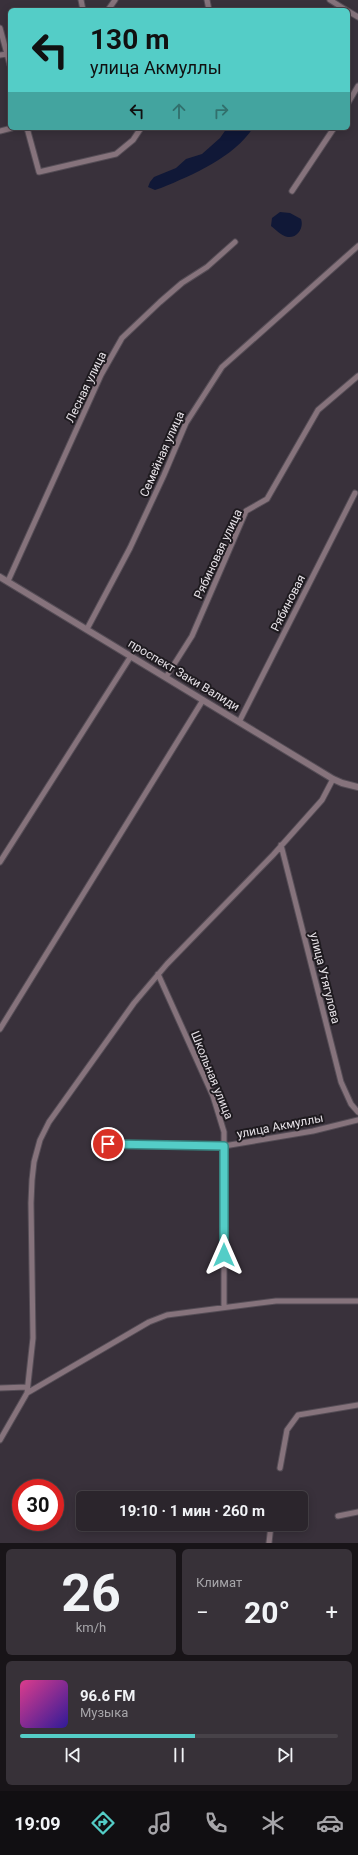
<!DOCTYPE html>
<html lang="ru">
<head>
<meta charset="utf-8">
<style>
  body { margin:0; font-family:Roboto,sans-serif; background:#373138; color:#f1f3f6; height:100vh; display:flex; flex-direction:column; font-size:15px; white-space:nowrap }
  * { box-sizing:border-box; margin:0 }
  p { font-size:13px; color:#a6a5a9 }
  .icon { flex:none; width:22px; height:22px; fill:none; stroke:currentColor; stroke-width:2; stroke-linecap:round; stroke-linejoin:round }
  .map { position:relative; height:1543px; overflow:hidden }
  .details { display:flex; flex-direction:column; gap:6px; padding:6px; background:#181418; flex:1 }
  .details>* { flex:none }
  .hud { position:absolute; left:8px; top:8px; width:342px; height:122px; border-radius:6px; box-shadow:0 2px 10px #0003,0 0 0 1px #474248; background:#54cdc7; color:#111; overflow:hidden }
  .speed { position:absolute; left:12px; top:1479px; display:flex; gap:8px; font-size:20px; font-weight:700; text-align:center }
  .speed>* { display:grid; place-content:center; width:52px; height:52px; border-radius:50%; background:#2b252c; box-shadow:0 2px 10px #0003,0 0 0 1px #474248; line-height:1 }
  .speed .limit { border:6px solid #d22; background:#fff; color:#111 }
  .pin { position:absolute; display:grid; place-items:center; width:34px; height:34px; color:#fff; margin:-17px; border:2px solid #fff; border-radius:50%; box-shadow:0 1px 4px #0007 }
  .me { position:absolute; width:44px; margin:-22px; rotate:0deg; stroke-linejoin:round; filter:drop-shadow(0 0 3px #0008) }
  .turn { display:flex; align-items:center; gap:14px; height:84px; padding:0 16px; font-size:18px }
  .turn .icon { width:52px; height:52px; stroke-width:2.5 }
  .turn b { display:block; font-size:28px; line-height:34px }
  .lanes { display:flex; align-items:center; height:38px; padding:0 16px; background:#0003; justify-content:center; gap:20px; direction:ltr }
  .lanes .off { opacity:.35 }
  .big { font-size:30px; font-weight:700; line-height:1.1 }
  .details .widget { flex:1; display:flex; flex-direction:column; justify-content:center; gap:6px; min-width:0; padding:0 14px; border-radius:6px; background:#373138 }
  .details .dial { align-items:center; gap:0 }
  .dial b { font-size:52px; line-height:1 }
  .song { display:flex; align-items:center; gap:12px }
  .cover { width:48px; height:48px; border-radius:6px; background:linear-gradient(135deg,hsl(330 70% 55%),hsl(250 70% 35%)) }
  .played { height:4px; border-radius:2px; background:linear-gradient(90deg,#54cdc7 55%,#474248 55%) }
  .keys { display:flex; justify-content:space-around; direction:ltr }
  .heat { display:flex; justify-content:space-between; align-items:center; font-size:22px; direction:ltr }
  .details .tiles { flex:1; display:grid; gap:6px; grid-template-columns:1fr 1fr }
  .widget:last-child { grid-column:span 2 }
  .trip { position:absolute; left:76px; top:1491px; width:232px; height:40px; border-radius:6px; background:#2b252c; box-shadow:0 2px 10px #0003,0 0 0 1px #474248; font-weight:700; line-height:40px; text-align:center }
  .dock { display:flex; height:64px; justify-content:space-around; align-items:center; background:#110f12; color:#a6a5a9 }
  .dock .icon { width:28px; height:28px }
  .dock .current { color:#54cdc7 }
  .dock b { font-size:18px; color:#f1f3f6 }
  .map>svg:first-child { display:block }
</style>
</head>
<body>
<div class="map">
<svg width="358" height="1543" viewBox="0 0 358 1543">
  <rect width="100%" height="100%" fill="#39313b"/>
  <path fill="#101837" d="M227,128h26c-19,29 -60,47 -92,60l-6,2 -7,-3 2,-5 4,-5 22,-9 10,-9 16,-5 18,-16z
    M280,212l10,1 11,6c3,8 -3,19 -13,18 -6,-1 -12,-7 -17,-11l1,-8z"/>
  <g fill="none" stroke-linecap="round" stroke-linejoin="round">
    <g stroke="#554d56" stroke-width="7">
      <path id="minor" d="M81,0l2,10
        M207,0l2,10
        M330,0l16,10
        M108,10l7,-10
        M348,11l10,6
        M0,28l10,37
        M0,55l7,-1
        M348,103l10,-17
        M27,128l12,44 77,-18 17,-14 8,-12
        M0,131l12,-3
        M292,191l42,-63
        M8,581l93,-206 21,-37 38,-36 22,-19 25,-16 28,-25
        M87,629l43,-81 34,-73 22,-52 36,-56 136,-121
        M166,677l26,-41 54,-125 21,-12 51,-89 40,-34
        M239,722l116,-229
        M281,845l60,237 10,22 7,8
        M0,862l131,-206
        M158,974l55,122 11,36v175
        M0,1029l203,-329
        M108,1144l116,2 89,-15 45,-11
        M0,1388l27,-1
        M27,1393l122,-71 18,-7 109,-14h82
        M0,1440l27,-47 6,-55 -2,-135 1,-23 2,-18 6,-22 9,-18 85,-119 33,-39 106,-109 49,-55 11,-21
        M280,1468l7,-38 11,-15 60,-10
        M338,1516l20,-4
        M269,1543l2,-18"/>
    </g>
    <g stroke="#554d56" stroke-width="8">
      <path id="tertiary" d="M0,577l333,202 9,4 16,4"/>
    </g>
    <use href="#minor" stroke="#86737c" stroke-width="5"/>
    <use href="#tertiary" stroke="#86737c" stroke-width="6"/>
  </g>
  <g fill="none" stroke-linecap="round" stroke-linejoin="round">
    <g stroke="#378581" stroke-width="10">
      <path id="route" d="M108,1144l116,2v109"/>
    </g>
    <use href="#route" stroke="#54cdc7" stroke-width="7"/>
  </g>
  <g text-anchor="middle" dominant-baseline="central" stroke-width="4" stroke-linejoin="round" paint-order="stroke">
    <g font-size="12" fill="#e5e0e6" stroke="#1e1a1f">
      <text transform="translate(86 387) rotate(-64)">Лесная улица</text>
      <text transform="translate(162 454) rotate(-66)">Семейная улица</text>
      <text transform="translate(218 554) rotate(-65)">Рябиновая улица</text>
      <text transform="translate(288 603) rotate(-63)">Рябиновая</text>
      <text transform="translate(184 675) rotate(31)">проспект Заки Валиди</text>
      <text transform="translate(325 978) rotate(76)">улица Утягулова</text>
      <text transform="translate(212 1075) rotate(68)">Школьная улица</text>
      <text transform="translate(280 1126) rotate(-11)">улица Акмуллы</text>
    </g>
  </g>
</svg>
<div class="speed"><div class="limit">30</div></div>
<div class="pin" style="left:108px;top:1144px;background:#d93025"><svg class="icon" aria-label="arrive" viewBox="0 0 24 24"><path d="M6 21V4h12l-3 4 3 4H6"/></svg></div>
<svg class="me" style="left:224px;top:1255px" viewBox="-20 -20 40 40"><path d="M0-17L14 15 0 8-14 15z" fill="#54cdc7" stroke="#fff" stroke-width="4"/></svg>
<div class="trip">19:10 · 1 мин · 260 m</div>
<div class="hud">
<div class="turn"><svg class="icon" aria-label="left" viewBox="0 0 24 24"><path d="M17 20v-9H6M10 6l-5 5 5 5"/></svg><div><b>130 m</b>улица Акмуллы</div></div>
<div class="lanes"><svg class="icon" aria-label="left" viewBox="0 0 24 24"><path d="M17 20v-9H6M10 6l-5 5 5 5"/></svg><svg class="icon off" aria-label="ahead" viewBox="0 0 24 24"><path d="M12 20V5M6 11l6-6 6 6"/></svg><svg class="icon off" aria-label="right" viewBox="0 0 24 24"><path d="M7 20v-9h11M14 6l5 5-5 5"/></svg></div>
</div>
</div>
<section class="details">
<div class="tiles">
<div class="widget dial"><b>26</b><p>km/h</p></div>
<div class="widget"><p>Климат</p>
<div class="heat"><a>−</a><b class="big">20°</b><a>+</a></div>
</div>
<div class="widget">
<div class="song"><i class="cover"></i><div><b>96.6 FM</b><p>Музыка</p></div></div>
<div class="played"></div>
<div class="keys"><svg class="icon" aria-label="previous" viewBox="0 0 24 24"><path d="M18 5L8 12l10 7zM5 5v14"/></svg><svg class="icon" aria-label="pause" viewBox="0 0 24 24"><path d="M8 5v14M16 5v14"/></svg><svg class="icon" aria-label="next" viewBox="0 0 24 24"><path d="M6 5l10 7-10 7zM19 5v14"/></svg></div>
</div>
</div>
</section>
<nav class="dock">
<b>19:09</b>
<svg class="icon current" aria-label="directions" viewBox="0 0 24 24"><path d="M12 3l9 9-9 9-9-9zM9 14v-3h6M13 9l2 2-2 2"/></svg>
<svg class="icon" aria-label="music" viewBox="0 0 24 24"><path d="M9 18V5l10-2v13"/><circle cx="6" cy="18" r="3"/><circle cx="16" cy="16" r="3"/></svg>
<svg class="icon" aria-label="phone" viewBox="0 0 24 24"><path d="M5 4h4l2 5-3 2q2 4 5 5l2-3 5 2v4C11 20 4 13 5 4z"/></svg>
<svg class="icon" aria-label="climate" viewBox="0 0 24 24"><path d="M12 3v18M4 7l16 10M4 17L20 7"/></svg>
<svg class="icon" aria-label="car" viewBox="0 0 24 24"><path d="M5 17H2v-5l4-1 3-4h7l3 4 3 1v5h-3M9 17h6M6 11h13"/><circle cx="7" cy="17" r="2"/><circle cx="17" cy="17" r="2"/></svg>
</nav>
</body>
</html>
